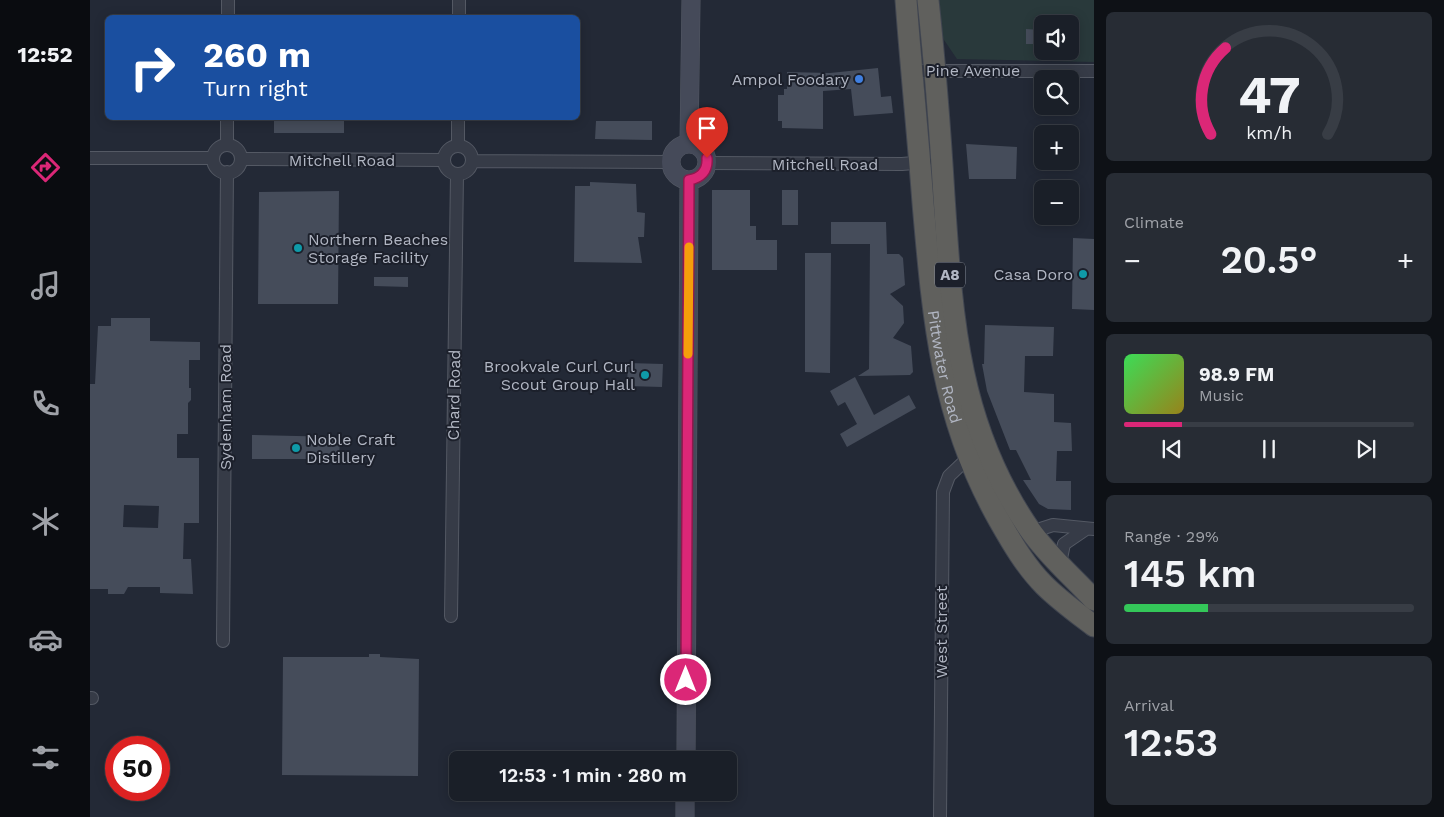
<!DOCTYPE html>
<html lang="en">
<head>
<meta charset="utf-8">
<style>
  body { margin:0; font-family:"Work Sans",sans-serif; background:#272c34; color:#f1f3f6; height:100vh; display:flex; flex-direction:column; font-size:19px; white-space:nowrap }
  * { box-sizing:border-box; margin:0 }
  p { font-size:16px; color:#9fa2a8 }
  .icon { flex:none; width:28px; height:28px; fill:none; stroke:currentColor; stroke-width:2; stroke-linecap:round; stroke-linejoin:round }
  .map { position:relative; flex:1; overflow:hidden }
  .details { display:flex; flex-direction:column; gap:12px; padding:12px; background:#0e1116; width:350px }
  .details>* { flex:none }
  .banner { position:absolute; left:15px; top:15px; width:475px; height:105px; border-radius:8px; box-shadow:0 2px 12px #0003,0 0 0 1px #383d45; background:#1a4fa0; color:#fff; overflow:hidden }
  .tools { position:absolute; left:944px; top:15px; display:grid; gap:10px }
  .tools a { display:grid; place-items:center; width:45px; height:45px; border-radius:8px; background:#1a1f28; box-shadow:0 2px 12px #0003,0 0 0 1px #383d45; font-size:25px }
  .speed { position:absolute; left:15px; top:736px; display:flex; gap:10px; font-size:25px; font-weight:700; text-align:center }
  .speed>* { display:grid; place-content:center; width:65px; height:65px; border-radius:50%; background:#1a1f28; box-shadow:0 2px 12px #0003,0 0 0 1px #383d45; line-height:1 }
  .speed .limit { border:8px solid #d22; background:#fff; color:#111 }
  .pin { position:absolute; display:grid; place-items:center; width:42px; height:42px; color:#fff; margin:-51px -21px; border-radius:50% 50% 50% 0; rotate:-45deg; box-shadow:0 0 5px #0007 }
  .pin .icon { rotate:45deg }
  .me { position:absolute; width:55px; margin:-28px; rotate:0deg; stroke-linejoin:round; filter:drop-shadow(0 0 4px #0008) }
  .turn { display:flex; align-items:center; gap:18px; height:105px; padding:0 15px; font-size:22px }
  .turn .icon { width:65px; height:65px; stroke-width:2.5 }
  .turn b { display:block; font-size:35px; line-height:42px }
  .big { font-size:38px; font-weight:600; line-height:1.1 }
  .details .widget { flex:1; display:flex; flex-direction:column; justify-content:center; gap:8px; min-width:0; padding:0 18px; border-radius:8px; background:#272c34 }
  .details .dial { align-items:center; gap:0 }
  .dial svg { height:130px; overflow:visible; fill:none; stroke:#383d45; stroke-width:7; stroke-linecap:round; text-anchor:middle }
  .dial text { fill:#f1f3f6; stroke:none }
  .song { display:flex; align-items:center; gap:15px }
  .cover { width:60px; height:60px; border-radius:8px; background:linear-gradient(135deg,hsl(130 70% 55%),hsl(50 70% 35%)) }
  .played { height:5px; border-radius:2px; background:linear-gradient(90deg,#db2777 20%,#383d45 20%) }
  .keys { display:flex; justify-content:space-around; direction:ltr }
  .heat { display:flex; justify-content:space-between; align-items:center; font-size:28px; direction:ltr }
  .charge { height:8px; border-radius:4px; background:linear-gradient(90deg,#34c759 29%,#383d45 0) }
  .trip { position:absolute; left:359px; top:751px; width:288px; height:50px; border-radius:8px; background:#1a1f28; box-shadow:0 2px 12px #0003,0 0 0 1px #383d45; font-weight:600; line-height:50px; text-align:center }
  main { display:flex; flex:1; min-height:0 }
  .menu { display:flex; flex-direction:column; width:90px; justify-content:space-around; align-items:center; background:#0a0c10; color:#9fa2a8 }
  .menu .icon { width:35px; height:35px }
  .menu .active { color:#db2777 }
  .menu b { font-size:22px; color:#f1f3f6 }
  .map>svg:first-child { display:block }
</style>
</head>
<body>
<main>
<nav class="menu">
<b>12:52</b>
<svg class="icon active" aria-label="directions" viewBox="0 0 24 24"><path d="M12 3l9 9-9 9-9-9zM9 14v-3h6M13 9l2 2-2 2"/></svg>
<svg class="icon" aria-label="music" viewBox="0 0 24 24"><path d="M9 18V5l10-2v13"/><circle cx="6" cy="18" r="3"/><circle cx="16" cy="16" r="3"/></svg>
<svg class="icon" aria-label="phone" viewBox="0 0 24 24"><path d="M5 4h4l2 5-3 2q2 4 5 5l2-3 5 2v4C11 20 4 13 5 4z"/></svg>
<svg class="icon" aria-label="climate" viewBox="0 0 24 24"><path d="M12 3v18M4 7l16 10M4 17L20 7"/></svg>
<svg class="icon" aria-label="car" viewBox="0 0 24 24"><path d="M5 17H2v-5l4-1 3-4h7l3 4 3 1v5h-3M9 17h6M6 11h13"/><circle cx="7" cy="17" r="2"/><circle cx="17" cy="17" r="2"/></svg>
<svg class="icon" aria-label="filters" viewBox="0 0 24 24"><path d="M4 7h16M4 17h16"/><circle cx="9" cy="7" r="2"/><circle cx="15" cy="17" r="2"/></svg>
</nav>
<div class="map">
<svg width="1004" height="817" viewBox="0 0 1004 817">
  <rect width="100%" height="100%" fill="#232936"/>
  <path fill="#29393b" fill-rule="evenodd" d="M849,0h155v62l-137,-3 -15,-22zM952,24h28v27h-28z"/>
  <path fill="#454c5a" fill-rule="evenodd" d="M936,29l16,1v14h-16z
    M788,68l3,29 10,-1 2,17 -39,3 -3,-27 -28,2v38l-41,-1v-7h-4v-26h6v-6h3v-17l43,1z
    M184,118h70v15h-70z
    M506,121h56v19l-57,-1z
    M876,144l51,3 -1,32h-47z
    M500,182l46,2 1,28 8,1 -1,24h-6l4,26 -68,-1 1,-76h15z
    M622,190h38v36h6v14h21v30h-65z
    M692,190h16v35h-16z
    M249,191l-1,113h-80l1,-112z
    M741,222h55l1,32h12l4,4 2,27 -15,9 13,12 1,17 -11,15 18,8 2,26 -3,3 -52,1 11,-7 1,-125h-39z
    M983,238l21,1v71l-22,-1z
    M715,253h26l-1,120 -25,-1z
    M284,277h34v10l-34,-1z
    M21,318h39v23l50,1v18h-11v28h2v12l-3,3v31h-11v24h22v65h-15l-1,36h8l2,35 -33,-1v-6h-32l-4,7h-16v-5h-18v-205h5l3,-58h13zM34,505l35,1 -1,22 -35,-1z
    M895,325l69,2 -1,29h-28l-1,36 30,2v28l17,1 1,28h-15l-1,30h15v29l-23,-1 -9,-5 -16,-24h8l-15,-30h-6l-23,-59 -5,-27h2z
    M538,363l35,1 -1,23 -35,-1z
    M765,377l19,38 35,-20 7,13 -69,39 -7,-13 17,-10 -12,-22 -7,4 -8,-15z
    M162,435l88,2 -1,22h-87z
    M279,654h11v3l39,2 -1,117 -136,-1 1,-118h86z"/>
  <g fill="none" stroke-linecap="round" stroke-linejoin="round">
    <g stroke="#545964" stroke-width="14">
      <path id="minor" d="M138,18v-18
        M369,18v-18
        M821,71h183
        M137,145v-27
        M123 159a14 14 0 1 1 28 0a14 14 0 1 1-28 0Z
        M368,146v-28
        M354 160a14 14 0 1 1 28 0a14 14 0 1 1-28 0Z
        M0,158h123
        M151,159l203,1
        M382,161l199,1
        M617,163l195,1 23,-2
        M941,532l22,-7 41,4
        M970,563l4,-19 22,-15
        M361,616l6,-442
        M133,641l4,-469
        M0,698h2
        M850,817l3,-325 6,-16 20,-19"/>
    </g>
    <g stroke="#545964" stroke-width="19">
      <path id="secondary" d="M599,144l2,-144
        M581 162a18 18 0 1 1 36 0a18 18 0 1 1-36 0Z
        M596,760l3,-580
        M595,817v-25"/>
    </g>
    <g stroke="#414651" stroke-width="23">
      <g id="trunk">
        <path id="s1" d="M816,0c5,68 12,136 17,203 10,115 18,215 76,317 13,23 27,47 45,65 15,15 33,28 50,41"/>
        <path d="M838,0c7,65 12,130 16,196 8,122 14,230 86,334 18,26 43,47 64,70"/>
      </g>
    </g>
    <use href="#minor" stroke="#363b47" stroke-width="12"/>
    <use href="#secondary" stroke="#454a59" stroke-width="18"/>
    <use href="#trunk" stroke="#60605d" stroke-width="21"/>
  </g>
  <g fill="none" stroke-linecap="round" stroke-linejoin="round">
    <g stroke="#8e194d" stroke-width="12">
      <path id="route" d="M596,680l3,-500c12,-2 19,-9 18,-22"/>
    </g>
    <use href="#route" stroke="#db2777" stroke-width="9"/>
    <path stroke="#f59e0b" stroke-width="9" d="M598,354l1,-107"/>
  </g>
  <circle fill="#3f7fe0" stroke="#1c202b" stroke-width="2" cx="769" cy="79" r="5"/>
  <g fill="#0f9aa8" stroke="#1c202b" stroke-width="2">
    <circle cx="208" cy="248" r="5"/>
    <circle cx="993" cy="274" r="5"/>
    <circle cx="555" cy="375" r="5"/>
    <circle cx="206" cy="448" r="5"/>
  </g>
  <g text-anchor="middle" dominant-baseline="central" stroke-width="4" stroke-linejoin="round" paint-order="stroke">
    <rect fill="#1c202b" stroke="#848995" stroke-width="1" x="845" y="262.5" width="30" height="25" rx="4"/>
    <g font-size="15" font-weight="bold" fill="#b1b6c3">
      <text x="860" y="275">A8</text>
    </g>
    <g font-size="16" fill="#b1b6c3" stroke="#1c202b">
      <text x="883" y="70">Pine Avenue</text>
      <text x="252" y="160">Mitchell Road</text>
      <text x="735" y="164">Mitchell Road</text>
      <text stroke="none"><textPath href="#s1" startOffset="369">Pittwater Road</textPath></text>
      <text transform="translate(364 395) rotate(-89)">Chard Road</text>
      <text transform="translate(135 407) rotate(-90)">Sydenham Road</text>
      <text transform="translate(851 632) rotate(-90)">West Street</text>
    </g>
    <g font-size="16" fill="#b1b6c3" stroke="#1c202b" text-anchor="end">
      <text x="759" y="79">Ampol Foodary</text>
      <text x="218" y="239" text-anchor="start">Northern Beaches<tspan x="218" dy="18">Storage Facility</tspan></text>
      <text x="983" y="274">Casa Doro</text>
      <text x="545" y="366">Brookvale Curl Curl<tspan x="545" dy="18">Scout Group Hall</tspan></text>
      <text x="216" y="439" text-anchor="start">Noble Craft<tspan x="216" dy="18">Distillery</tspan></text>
    </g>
  </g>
</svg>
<div class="tools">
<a><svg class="icon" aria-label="sound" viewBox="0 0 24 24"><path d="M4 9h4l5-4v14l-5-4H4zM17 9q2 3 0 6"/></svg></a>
<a><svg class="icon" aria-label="search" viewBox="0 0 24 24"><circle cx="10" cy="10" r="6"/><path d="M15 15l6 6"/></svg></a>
<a>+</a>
<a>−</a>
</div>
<div class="speed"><div class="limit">50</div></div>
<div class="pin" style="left:617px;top:158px;background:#d93025"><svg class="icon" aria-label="arrive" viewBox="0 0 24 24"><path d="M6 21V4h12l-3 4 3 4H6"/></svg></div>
<svg class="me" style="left:596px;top:680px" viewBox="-20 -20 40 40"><circle r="17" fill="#db2777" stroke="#fff" stroke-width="3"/><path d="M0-11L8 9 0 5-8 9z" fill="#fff"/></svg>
<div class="trip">12:53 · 1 min · 280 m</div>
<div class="banner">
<div class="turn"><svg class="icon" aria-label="right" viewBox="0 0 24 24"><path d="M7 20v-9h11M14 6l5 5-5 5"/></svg><div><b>260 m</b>Turn right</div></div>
</div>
</div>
<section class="details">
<div class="widget dial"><svg viewBox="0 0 100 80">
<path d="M14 69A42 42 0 1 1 86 69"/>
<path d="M14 69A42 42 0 0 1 23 16" stroke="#db2777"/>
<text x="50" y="56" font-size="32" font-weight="700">47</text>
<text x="50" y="72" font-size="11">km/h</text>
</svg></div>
<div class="widget"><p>Climate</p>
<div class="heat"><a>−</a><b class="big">20.5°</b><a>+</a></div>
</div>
<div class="widget">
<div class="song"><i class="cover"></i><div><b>98.9 FM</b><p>Music</p></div></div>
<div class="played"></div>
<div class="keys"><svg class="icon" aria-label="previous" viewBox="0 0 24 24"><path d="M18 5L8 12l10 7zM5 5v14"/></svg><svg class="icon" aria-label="pause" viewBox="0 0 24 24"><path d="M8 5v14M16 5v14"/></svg><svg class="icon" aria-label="next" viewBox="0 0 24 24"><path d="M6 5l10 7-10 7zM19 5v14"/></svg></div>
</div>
<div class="widget"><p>Range · 29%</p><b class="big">145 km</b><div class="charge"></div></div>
<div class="widget"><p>Arrival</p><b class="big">12:53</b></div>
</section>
</main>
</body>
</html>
